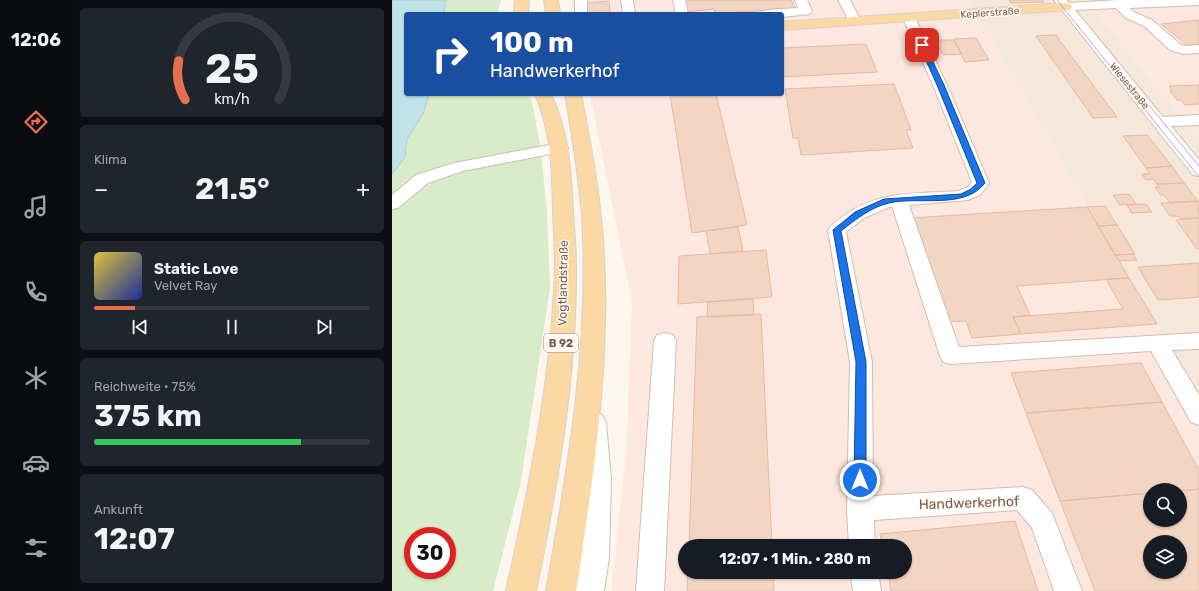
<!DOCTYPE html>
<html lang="de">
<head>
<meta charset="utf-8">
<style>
  body { margin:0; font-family:Rubik,sans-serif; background:#20242c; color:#f1f3f6; height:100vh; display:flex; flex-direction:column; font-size:15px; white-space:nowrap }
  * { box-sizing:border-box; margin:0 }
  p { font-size:13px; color:#9ea1a6 }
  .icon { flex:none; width:22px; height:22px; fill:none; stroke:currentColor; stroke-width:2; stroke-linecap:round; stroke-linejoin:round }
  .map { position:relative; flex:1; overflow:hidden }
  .sheet { display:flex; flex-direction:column; gap:8px; padding:8px; background:#0d0f14; width:320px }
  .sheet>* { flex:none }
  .hud { position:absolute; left:12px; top:12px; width:380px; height:84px; border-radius:4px; box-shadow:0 1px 3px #0004; background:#1a4fa0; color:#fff; overflow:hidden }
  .controls { position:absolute; left:751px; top:483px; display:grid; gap:8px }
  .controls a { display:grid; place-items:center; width:44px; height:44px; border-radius:50%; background:#171b24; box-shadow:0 1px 3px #0004; font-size:20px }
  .speed { position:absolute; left:12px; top:527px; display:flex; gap:8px; font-size:20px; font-weight:700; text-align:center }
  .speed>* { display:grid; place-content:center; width:52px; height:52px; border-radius:50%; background:#171b24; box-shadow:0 1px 3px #0004; line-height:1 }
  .speed .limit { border:6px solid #d22; background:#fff; color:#111 }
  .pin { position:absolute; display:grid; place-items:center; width:34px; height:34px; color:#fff; margin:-17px; border-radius:8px; box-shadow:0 2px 6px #0006 }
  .me { position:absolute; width:44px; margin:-22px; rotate:0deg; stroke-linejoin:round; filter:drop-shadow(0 0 3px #0008) }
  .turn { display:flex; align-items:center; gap:14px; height:84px; padding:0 20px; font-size:18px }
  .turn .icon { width:52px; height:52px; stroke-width:2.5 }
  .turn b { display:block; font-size:28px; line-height:34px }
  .big { font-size:30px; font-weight:700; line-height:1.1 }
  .sheet .widget { flex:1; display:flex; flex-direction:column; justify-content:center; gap:6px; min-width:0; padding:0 14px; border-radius:6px; background:#20242c }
  .sheet .dial { align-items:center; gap:0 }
  .dial svg { height:104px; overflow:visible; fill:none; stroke:#363941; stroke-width:7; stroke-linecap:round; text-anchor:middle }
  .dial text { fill:#f1f3f6; stroke:none }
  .song { display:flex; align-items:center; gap:12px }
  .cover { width:48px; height:48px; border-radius:6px; background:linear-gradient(135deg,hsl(50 70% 55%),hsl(230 70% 35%)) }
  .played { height:4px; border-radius:2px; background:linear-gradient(90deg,#e76f51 15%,#363941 15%) }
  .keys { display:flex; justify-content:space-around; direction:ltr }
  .heat { display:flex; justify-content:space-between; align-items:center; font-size:22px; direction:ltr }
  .charge { height:6px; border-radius:3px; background:linear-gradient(90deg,#34c759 75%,#363941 0) }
  .trip { position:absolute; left:286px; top:539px; width:234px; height:40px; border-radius:20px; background:#171b24; box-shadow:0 1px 3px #0004; font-weight:700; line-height:40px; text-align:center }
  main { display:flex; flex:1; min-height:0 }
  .tab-bar { display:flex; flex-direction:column; width:72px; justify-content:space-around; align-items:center; background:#090b0e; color:#9ea1a6 }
  .tab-bar .icon { width:28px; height:28px }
  .tab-bar .on { color:#e76f51 }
  .tab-bar b { font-size:18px; color:#f1f3f6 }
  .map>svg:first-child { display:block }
</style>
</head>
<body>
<main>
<nav class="tab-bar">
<b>12:06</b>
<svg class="icon on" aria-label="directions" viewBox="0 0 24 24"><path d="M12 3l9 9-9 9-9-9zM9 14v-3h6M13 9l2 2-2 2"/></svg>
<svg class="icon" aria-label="music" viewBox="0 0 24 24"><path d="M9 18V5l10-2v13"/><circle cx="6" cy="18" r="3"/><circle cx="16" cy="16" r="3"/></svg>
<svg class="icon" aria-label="phone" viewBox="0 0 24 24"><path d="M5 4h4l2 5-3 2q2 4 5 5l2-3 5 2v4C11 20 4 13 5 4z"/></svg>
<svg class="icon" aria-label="climate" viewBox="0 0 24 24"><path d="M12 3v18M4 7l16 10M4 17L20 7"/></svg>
<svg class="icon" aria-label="car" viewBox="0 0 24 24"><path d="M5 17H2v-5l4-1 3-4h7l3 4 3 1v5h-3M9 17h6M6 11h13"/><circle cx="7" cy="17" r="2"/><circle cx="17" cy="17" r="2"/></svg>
<svg class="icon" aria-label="filters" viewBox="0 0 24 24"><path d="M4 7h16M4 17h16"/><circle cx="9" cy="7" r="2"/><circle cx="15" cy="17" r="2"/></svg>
</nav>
<section class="sheet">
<div class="widget dial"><svg viewBox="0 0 100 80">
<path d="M14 69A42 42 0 1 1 86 69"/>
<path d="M14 69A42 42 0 0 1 9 39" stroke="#e76f51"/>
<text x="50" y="56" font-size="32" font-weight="700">25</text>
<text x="50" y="72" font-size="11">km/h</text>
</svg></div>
<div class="widget"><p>Klima</p>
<div class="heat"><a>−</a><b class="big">21.5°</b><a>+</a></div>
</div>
<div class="widget">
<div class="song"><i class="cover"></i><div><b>Static Love</b><p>Velvet Ray</p></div></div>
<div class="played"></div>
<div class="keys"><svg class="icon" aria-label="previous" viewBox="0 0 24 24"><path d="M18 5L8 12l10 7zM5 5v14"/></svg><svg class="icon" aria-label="pause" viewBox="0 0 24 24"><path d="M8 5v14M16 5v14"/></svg><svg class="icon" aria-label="next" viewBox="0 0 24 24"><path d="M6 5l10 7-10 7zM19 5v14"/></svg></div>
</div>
<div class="widget"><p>Reichweite · 75%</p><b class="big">375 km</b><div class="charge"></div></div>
<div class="widget"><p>Ankunft</p><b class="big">12:07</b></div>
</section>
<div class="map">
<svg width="807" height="591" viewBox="0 0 807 591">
  <rect width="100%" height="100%" fill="#fdf6ec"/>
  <path fill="#f5e8da" d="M576,0h231v396l-112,-189z"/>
  <path fill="#fde8e0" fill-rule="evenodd" d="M179,0h397l119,207 112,189v195h-588l15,-137 6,-152 -42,-208h192v-80h-208zM758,490h30v30h-30zM758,542h30v30h-30zM293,546h220v26h-220z
    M807,7v132l-104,-128z"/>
  <path fill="#d8ecc9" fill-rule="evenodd" d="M54,0h55l-4,14h-53z
    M37,94h99l4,8 9,48 6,63 3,75 -29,193 -28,110h-101v-416l13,-18 2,-18 16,-25zM21,536h34v34h-34z"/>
  <path fill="#bfe3e8" stroke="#a5d3da" d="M0,0h54l-2,14h-38v80h23l-6,20 -16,25 -2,18 -13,18z"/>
  <path fill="#f3d5c3" stroke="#e6bba3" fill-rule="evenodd" d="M291,0h108l4,8 -80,6 -1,-5 -28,3z
    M617,0h33l2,2 -33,1z
    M217,1l1,13h-25l1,-11z
    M807,20v24l-12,1 -26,-21z
    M664,35l7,10 54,72 -24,1 -57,-82z
    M584,38l13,22 -24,2 -11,-23z
    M543,40h19l8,14 -19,1z
    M474,44l11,28 -94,5 -1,-29z
    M502,84l17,46h-5l7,18 -112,7 -3,-17h-5l-8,-49z
    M807,85v19l-14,1 -4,-5h-4l-7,-9h2l-3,-5z
    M278,94h46l31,131 -55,8z
    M755,135l25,31 -26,2 -23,-32z
    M780,166l12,17 -27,1 -4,-5 -7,1 -4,-6h8l-4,-6z
    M792,183l14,18 -28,2 -6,-8h-3l-6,-8h4l-2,-3z
    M737,194l7,10 -16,1 -7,-10z
    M806,201l1,17 -17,1 -5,-3h-7l-9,-13z
    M754,204l6,8 -20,1 -5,-8z
    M713,206l12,19 -19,1 -11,-19z
    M695,207l42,71 -112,8 13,29 -17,2 8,17 -49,4 -6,-17 -20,1 -36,-104z
    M807,218v31h-2l-21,-29z
    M725,225l18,29 -20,1 -17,-29z
    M346,227l5,24 -33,3 -4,-23z
    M374,250l6,47 -94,7 1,-48z
    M741,254l4,6 -18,1 -4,-6z
    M807,263v34l-41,3 -20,-33z
    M737,278l28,46 -136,10 -8,-17 110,-8 -17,-30z
    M361,299l1,16 -47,2 1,-15z
    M369,314l11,232h-83l8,-229z
    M749,363l21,39 -136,11 -15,-40z
    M770,402l37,68v19l-19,2 -30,-1v3l-90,8 -34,-88z
    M807,489v102h-104l-35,-90 90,-8v27h30v-29zM758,542h30v30h-30z
    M623,521l23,70h-147l-3,-19h17v-26h-22l-3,-12z
    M296,572h85l1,19h-87z"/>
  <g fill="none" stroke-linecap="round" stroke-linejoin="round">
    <g stroke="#d1beb0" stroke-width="2">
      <path id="minor" d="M183,0h12v14h-12z
        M229,0h12l2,14h-12z
        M281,0h12l3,14h-12z
        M403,0h12l5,11 -2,3 -28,3v-3h-21l2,-3 4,-1 31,-2z
        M446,0h12l11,21 -2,3h-8z
        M662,0h12l3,3 49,-3h81v5l-70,3 5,4 18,8 28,24 4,2 15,-1v8l-16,1 -13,-4 -26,-24 -18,-8 -10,-10 -41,2 88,107 36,-2v10l-28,1 28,34v16l-6,-1z
        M517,14l4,1 2,3 32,67 42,98 -9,12 -12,5 -59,5 50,142 240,-14v16l-27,1 27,45v30l-8,-3 -40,-71 -200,13 -8,-2 -3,-6 -48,-150 -28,12 -18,14 26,130 1,134 150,-9 9,3 20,23 30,78h-28l-22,-63 -15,-18 -143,10 1,26h-26l-2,-37 3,-147 -22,-132c4,-6 10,-10 16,-14 34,-26 74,-22 115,-25l9,-4 4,-5 -39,-97 -30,-67 2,-3z
        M168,143l6,2 2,3 -2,3 -103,20 -35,12 -30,25 -6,1v-14l24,-20 38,-12z
        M273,333l8,2 3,6 -12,250h-28l18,-250 3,-6z
        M202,412l8,3 4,7 5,57 -2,79 -5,33h-28l5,-33 6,-79 -5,-57 4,-7z
        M458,572h28l3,19h-28z"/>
    </g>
    <g stroke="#dad1cd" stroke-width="2">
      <path id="major" d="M123,0h14l-1,14h-14z
        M152,0h14l2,14h-14z
        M673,3l5,1 2,3 -2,3 -288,20v-8z
        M143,94h16c18,38 20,77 22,118 1,17 3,34 3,52 1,110 -18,220 -40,327h-30c24,-107 46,-216 49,-327 0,-17 -1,-34 -2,-51 -1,-42 -1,-80 -18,-119z
        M173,94h16c8,41 16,81 20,123 13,124 -6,251 -25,374h-30c22,-123 44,-248 36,-374 -3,-41 -10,-82 -17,-123z"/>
    </g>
    <use href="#minor" fill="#fff" fill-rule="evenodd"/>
    <use href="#major" fill="#fbd9a5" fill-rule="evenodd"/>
    <path stroke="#b9a8c9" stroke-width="1" d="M665,0l142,177
      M742,87l65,79"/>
  </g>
  <path fill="#1a73e8" stroke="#114b97" d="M527,44l6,1 19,40 41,98c-21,27 -66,13 -96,20 -18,4 -34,17 -48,28l25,131v118l-2,3 -4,2 -4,-2 -2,-3 2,-118 -23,-132 22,-18 29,-13 77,-5 10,-5 6,-6 -40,-98 -18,-40z"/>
  <g text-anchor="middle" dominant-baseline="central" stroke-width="3" stroke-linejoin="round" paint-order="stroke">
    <g font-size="10" fill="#7a5c4d" stroke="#fffaf3">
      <text transform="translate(598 13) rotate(-4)">Keplerstraße</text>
      <text transform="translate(737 86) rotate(51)">Wiesestraße</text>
    </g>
    <rect fill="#fffaf3" stroke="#a28b7f" stroke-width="1" x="152" y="334" width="34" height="18" rx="3"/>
    <g font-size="11" font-weight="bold" fill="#7a5c4d">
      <text x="169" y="343">B 92</text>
    </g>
    <g font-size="12" fill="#7a5c4d" stroke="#fffaf3">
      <text transform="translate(171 283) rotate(-89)">Vogtlandstraße</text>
    </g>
    <g font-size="14" fill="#7a5c4d" stroke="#fffaf3">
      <text transform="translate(577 503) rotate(-2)">Handwerkerhof</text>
    </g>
  </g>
</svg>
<div class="controls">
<a><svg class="icon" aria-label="search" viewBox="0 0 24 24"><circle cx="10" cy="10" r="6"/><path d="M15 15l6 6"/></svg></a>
<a><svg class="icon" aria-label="layers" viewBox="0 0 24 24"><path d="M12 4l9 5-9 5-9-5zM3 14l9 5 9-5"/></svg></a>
</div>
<div class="speed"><div class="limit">30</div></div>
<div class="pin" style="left:530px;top:45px;background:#d93025"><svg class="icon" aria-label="arrive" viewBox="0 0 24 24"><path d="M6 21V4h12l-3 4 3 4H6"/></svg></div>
<svg class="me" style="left:468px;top:480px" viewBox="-20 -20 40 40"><circle r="17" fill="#1a73e8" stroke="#fff" stroke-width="3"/><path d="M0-11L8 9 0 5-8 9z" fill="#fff"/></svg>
<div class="trip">12:07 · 1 Min. · 280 m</div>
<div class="hud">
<div class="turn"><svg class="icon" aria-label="right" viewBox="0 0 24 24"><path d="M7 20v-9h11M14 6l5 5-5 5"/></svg><div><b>100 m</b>Handwerkerhof</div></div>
</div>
</div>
</main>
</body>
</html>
